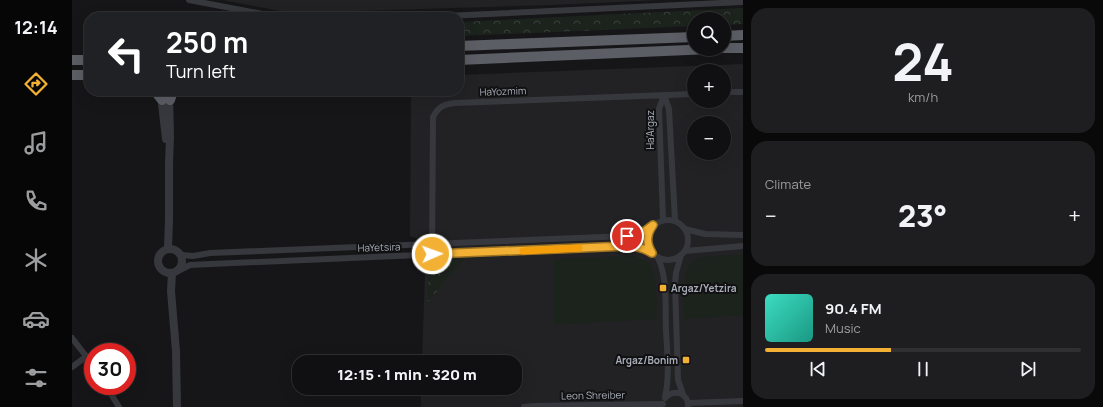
<!DOCTYPE html>
<html lang="en">
<head>
<meta charset="utf-8">
<style>
  body { margin:0; font-family:Manrope,sans-serif; background:#1e1e20; color:#f1f3f6; height:100vh; display:flex; flex-direction:column; font-size:15px; white-space:nowrap }
  * { box-sizing:border-box; margin:0 }
  p { font-size:13px; color:#9c9d9f }
  .icon { flex:none; width:22px; height:22px; fill:none; stroke:currentColor; stroke-width:2; stroke-linecap:round; stroke-linejoin:round }
  .map { position:relative; flex:1; overflow:hidden }
  .details { display:flex; flex-direction:column; gap:8px; padding:8px; background:#09090a; width:360px }
  .details>* { flex:none }
  .banner { position:absolute; left:12px; top:12px; width:380px; height:84px; border-radius:16px; box-shadow:0 4px 16px #0002,0 0 0 1px #303032; background:#202124; color:#fff; overflow:hidden }
  .tools { position:absolute; left:615px; top:12px; display:grid; gap:8px }
  .tools a { display:grid; place-items:center; width:44px; height:44px; border-radius:50%; background:#101012; box-shadow:0 4px 16px #0002,0 0 0 1px #303032; font-size:20px }
  .speed { position:absolute; left:12px; top:343px; display:flex; gap:8px; font-size:20px; font-weight:700; text-align:center }
  .speed>* { display:grid; place-content:center; width:52px; height:52px; border-radius:50%; background:#101012; box-shadow:0 4px 16px #0002,0 0 0 1px #303032; line-height:1 }
  .speed .limit { border:6px solid #d22; background:#fff; color:#111 }
  .pin { position:absolute; display:grid; place-items:center; width:34px; height:34px; color:#fff; margin:-17px; border:2px solid #fff; border-radius:50%; box-shadow:0 1px 4px #0007 }
  .me { position:absolute; width:44px; margin:-22px; rotate:88deg; stroke-linejoin:round; filter:drop-shadow(0 0 3px #0008) }
  .turn { display:flex; align-items:center; gap:14px; height:84px; padding:0 16px; font-size:18px }
  .turn .icon { width:52px; height:52px; stroke-width:2.5 }
  .turn b { display:block; font-size:28px; line-height:34px }
  .big { font-size:30px; font-weight:800; line-height:1.1 }
  .details .card { flex:1; display:flex; flex-direction:column; justify-content:center; gap:6px; min-width:0; padding:0 14px; border-radius:16px; background:#1e1e20 }
  .details .dial { align-items:center; gap:0 }
  .dial b { font-size:52px; line-height:1 }
  .song { display:flex; align-items:center; gap:12px }
  .cover { width:48px; height:48px; border-radius:6px; background:linear-gradient(135deg,hsl(170 70% 55%),hsl(170 70% 35%)) }
  .played { height:4px; border-radius:2px; background:linear-gradient(90deg,#f2b134 40%,#303032 40%) }
  .keys { display:flex; justify-content:space-around; direction:ltr }
  .heat { display:flex; justify-content:space-between; align-items:center; font-size:22px; direction:ltr }
  .trip { position:absolute; left:220px; top:355px; width:230px; height:40px; border-radius:16px; background:#101012; box-shadow:0 4px 16px #0002,0 0 0 1px #303032; font-weight:800; line-height:40px; text-align:center }
  main { display:flex; flex:1; min-height:0 }
  .tab-bar { display:flex; flex-direction:column; width:72px; justify-content:space-around; align-items:center; background:#060607; color:#9c9d9f }
  .tab-bar .icon { width:28px; height:28px }
  .tab-bar .selected { color:#f2b134 }
  .tab-bar b { font-size:18px; color:#f1f3f6 }
  .map>svg:first-child { display:block }
</style>
</head>
<body>
<main>
<nav class="tab-bar">
<b>12:14</b>
<svg class="icon selected" aria-label="directions" viewBox="0 0 24 24"><path d="M12 3l9 9-9 9-9-9zM9 14v-3h6M13 9l2 2-2 2"/></svg>
<svg class="icon" aria-label="music" viewBox="0 0 24 24"><path d="M9 18V5l10-2v13"/><circle cx="6" cy="18" r="3"/><circle cx="16" cy="16" r="3"/></svg>
<svg class="icon" aria-label="phone" viewBox="0 0 24 24"><path d="M5 4h4l2 5-3 2q2 4 5 5l2-3 5 2v4C11 20 4 13 5 4z"/></svg>
<svg class="icon" aria-label="climate" viewBox="0 0 24 24"><path d="M12 3v18M4 7l16 10M4 17L20 7"/></svg>
<svg class="icon" aria-label="car" viewBox="0 0 24 24"><path d="M5 17H2v-5l4-1 3-4h7l3 4 3 1v5h-3M9 17h6M6 11h13"/><circle cx="7" cy="17" r="2"/><circle cx="17" cy="17" r="2"/></svg>
<svg class="icon" aria-label="filters" viewBox="0 0 24 24"><path d="M4 7h16M4 17h16"/><circle cx="9" cy="7" r="2"/><circle cx="15" cy="17" r="2"/></svg>
</nav>
<div class="map">
<svg width="671" height="407" viewBox="0 0 671 407">
  <defs>
    <pattern id="forest-crowns" width="20" height="18" patternUnits="userSpaceOnUse"><rect width="20" height="18" fill="#1c231d"/><path d="M2 6a3 3 0 1 1 6 0M12 15a3 3 0 1 1 6 0" fill="none" stroke="#3a403c"/></pattern>
  </defs>
  <rect width="100%" height="100%" fill="#161618"/>
  <path fill="#222225" fill-rule="evenodd" d="M150,0h440l-111,5 -260,8z
    M671,64v343h-322v-19h94v-26h-93l4,-120 -16,-6 1,-145h48v-16zM622,71h30v30h-30zM622,123h30v30h-30z"/>
  <path fill="#1c231d" d="M671,254v61l-59,4c0,-16 -5,-52 13,-60 7,-3 36,-4 46,-5z
    M561,256c6,2 13,4 17,9 7,7 7,42 7,54l-103,6v-66z"/>
  <path fill="url(#forest-crowns)" d="M671,8v16l-19,1v-6h-30v7l-235,10v-14z
    M394,257l-38,45v-42z"/>
  <g fill="none" stroke-linecap="round" stroke-linejoin="round">
    <path stroke="#37383d" stroke-width="6" d="M117,0l89,17
      M352,17l319,-15
      M652,92h19
      M592,95l5,14 6,111
      M576 240a20 20 0 1 1 40 0a20 20 0 1 1-40 0Z
      M591,220l-4,-111 5,-14
      M613,229l20,5 38,1
      M613,251l58,-5
      M360,254l1,-137c5,-10 11,-13 22,-14l239,-9
      M109,255l12,1 17,-3 417,-17 18,-5 8,-6
      M609,255l-5,18 -1,10 3,97 5,14
      M586,258c10,21 7,49 8,72 1,22 4,45 -1,67
      M106,271l12,-6 21,-1 416,-18c10,0 17,2 25,7
      M0,338l21,27
      M0,367l15,-11
      M34,386l13,21
      M593,398c9,-10 24,-5 23,9
      M616,403l55,-2
      M452,407l11,-1 128,-2"/>
    <path stroke="#37383d" stroke-width="8" d="M89,95l5,44
      M96,248l1,-28v-56l1,-27 -1,-42
      M86 261a12 12 0 1 1 24 0a12 12 0 1 1-24 0Z
      M100,273l-1,18 5,60 1,56"/>
    <path stroke="#5b5e65" stroke-width="10" d="M652,36l19,-1
      M387,46l235,-9
      M652,48h19
      M0,60h17
      M387,60l252,-11
      M0,75h17
      M83,91l7,9
      M98,100l3,-9"/>
  </g>
  <g fill="none" stroke-linecap="round" stroke-linejoin="round">
    <g stroke="#9d7322" stroke-width="10">
      <path id="route" d="M360,254l195,-8c10,0 17,2 25,7 -6,-10 -6,-18 1,-28l-8,6 -18,5"/>
    </g>
    <use href="#route" stroke="#f2b134" stroke-width="7"/>
    <path stroke="#f59e0b" stroke-width="7" d="M451,251l56,-3"/>
  </g>
  <g fill="#f2b134" stroke="#111113" stroke-width="1.5">
    <rect x="587" y="284" width="8" height="8" rx="2"/>
    <rect x="610" y="356" width="8" height="8" rx="2"/>
  </g>
  <g text-anchor="middle" dominant-baseline="central" stroke-width="4" stroke-linejoin="round" paint-order="stroke">
    <g font-size="10" fill="#a8adb8" stroke="#111113">
      <text transform="translate(431 91) rotate(-2)">HaYozmim</text>
      <text transform="translate(578 130) rotate(-90)">Ha'Argaz</text>
      <text transform="translate(307 247) rotate(-2)">HaYetsira</text>
      <text transform="translate(521 395) rotate(-1)">Leon Shreiber</text>
    </g>
    <g font-size="10" font-weight="bold" fill="#a8adb8" stroke="#111113" text-anchor="start">
      <text x="599" y="288">Argaz/Yetzira</text>
      <text x="606" y="360" text-anchor="end">Argaz/Bonim</text>
    </g>
  </g>
</svg>
<div class="tools">
<a><svg class="icon" aria-label="search" viewBox="0 0 24 24"><circle cx="10" cy="10" r="6"/><path d="M15 15l6 6"/></svg></a>
<a>+</a>
<a>−</a>
</div>
<div class="speed"><div class="limit">30</div></div>
<div class="pin" style="left:555px;top:236px;background:#d93025"><svg class="icon" aria-label="arrive" viewBox="0 0 24 24"><path d="M6 21V4h12l-3 4 3 4H6"/></svg></div>
<svg class="me" style="left:360px;top:254px" viewBox="-20 -20 40 40"><circle r="17" fill="#f2b134" stroke="#fff" stroke-width="3"/><path d="M0-11L8 9 0 5-8 9z" fill="#fff"/></svg>
<div class="trip">12:15 · 1 min · 320 m</div>
<div class="banner">
<div class="turn"><svg class="icon" aria-label="left" viewBox="0 0 24 24"><path d="M17 20v-9H6M10 6l-5 5 5 5"/></svg><div><b>250 m</b>Turn left</div></div>
</div>
</div>
<section class="details">
<div class="card dial"><b>24</b><p>km/h</p></div>
<div class="card"><p>Climate</p>
<div class="heat"><a>−</a><b class="big">23°</b><a>+</a></div>
</div>
<div class="card">
<div class="song"><i class="cover"></i><div><b>90.4 FM</b><p>Music</p></div></div>
<div class="played"></div>
<div class="keys"><svg class="icon" aria-label="previous" viewBox="0 0 24 24"><path d="M18 5L8 12l10 7zM5 5v14"/></svg><svg class="icon" aria-label="pause" viewBox="0 0 24 24"><path d="M8 5v14M16 5v14"/></svg><svg class="icon" aria-label="next" viewBox="0 0 24 24"><path d="M6 5l10 7-10 7zM19 5v14"/></svg></div>
</div>
</section>
</main>
</body>
</html>
